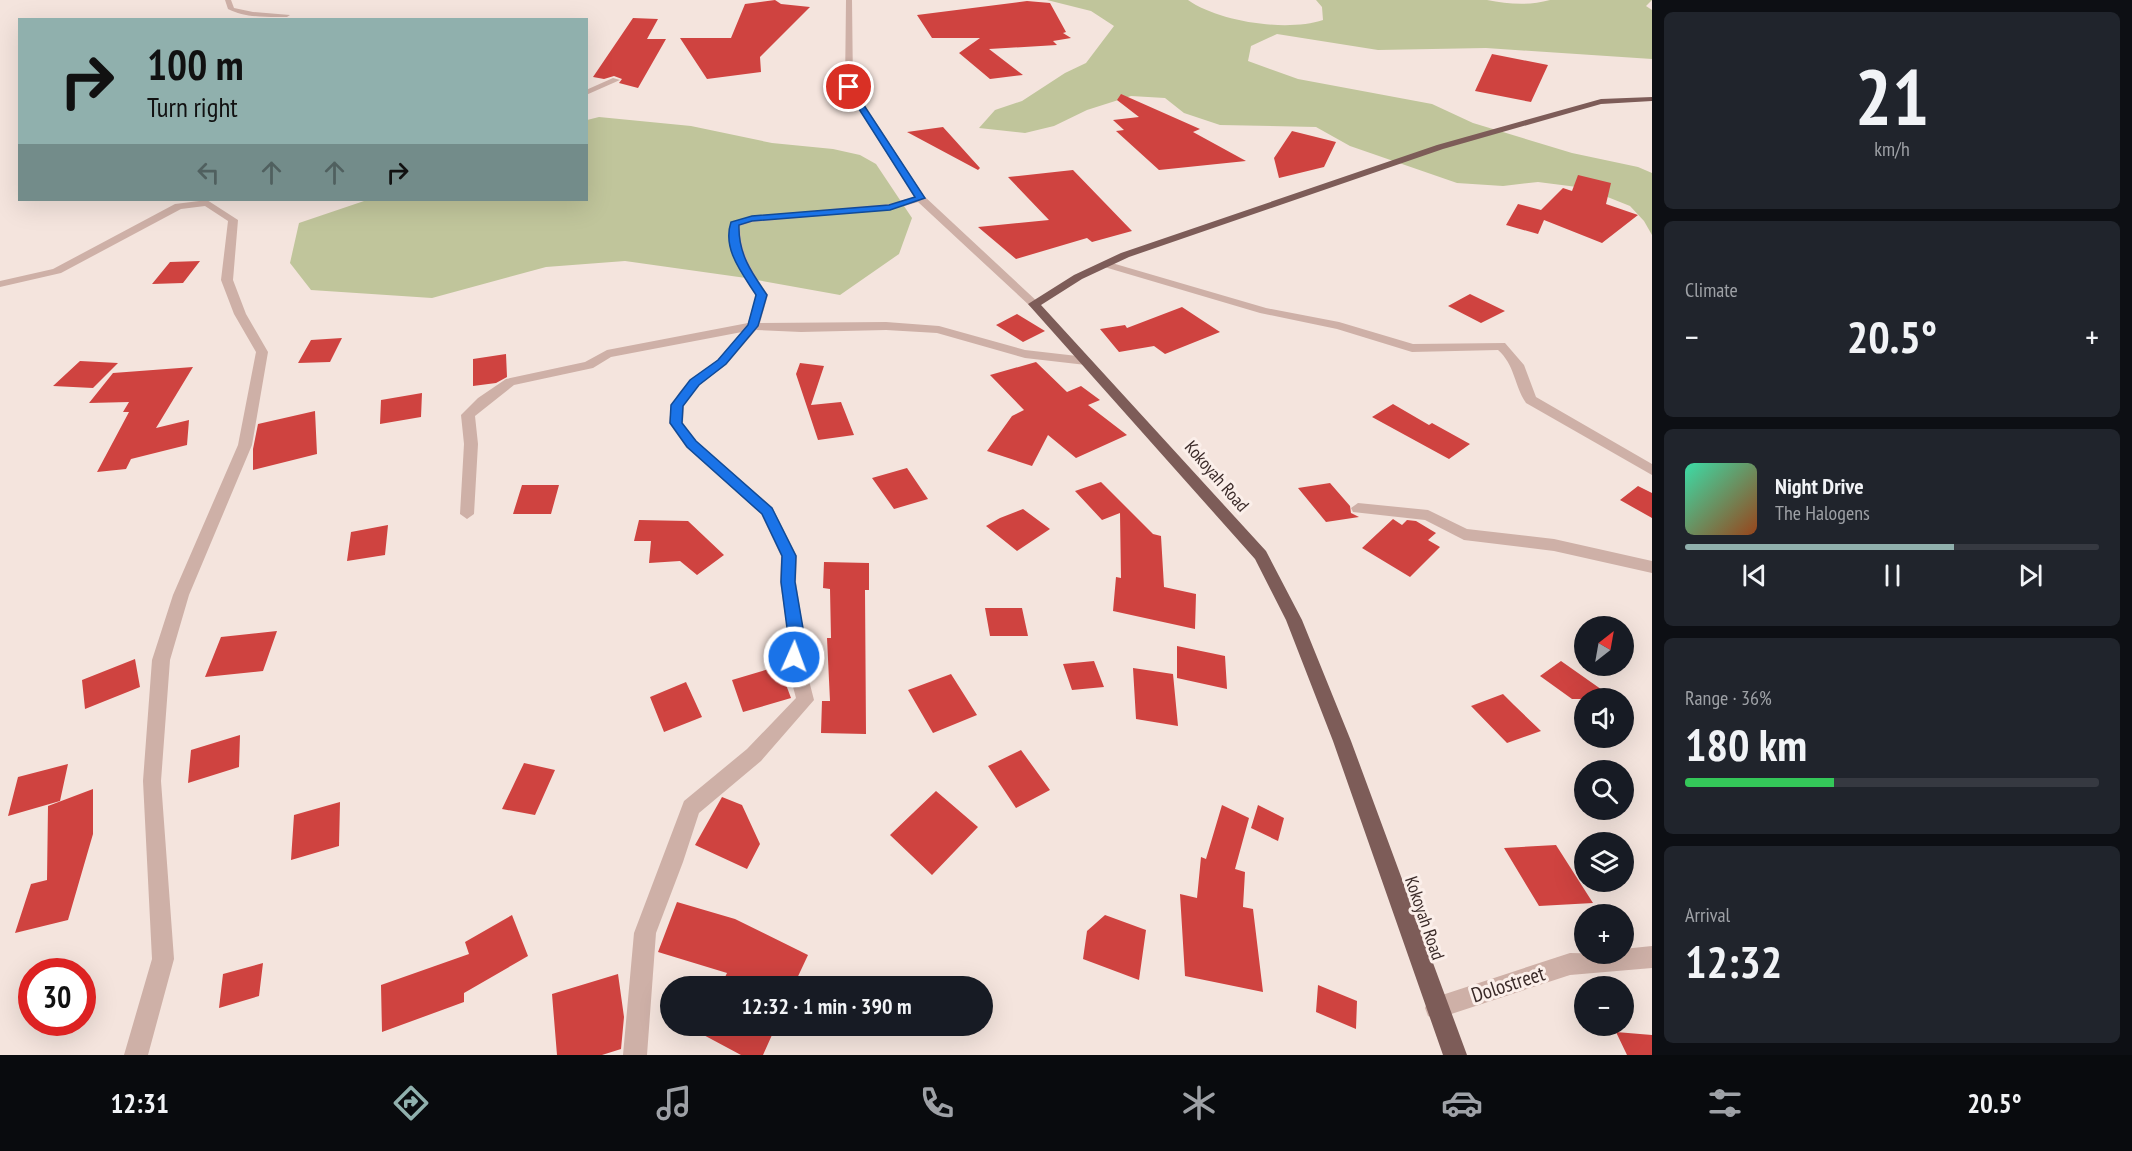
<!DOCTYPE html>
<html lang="en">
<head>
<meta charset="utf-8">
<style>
  body { margin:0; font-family:"PT Sans Narrow",sans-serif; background:#20242c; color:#f1f3f6; height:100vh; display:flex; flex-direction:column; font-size:22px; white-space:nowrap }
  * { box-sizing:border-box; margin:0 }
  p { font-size:20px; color:#9ea1a6 }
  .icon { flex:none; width:33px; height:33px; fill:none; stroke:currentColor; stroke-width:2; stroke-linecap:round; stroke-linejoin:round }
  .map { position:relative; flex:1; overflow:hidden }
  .side { display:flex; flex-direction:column; gap:12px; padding:12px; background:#0d0f14; width:480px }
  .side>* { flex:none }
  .top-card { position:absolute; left:18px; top:18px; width:570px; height:183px; border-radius:0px; box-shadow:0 6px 24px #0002; background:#90b0ad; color:#111; overflow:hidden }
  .needle { width:39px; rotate:31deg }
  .controls { position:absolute; left:1574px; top:616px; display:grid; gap:12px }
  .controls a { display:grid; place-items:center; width:60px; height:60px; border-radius:50%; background:#171b24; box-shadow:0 6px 24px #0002; font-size:30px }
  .speed { position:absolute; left:18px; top:958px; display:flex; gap:12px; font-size:30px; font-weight:700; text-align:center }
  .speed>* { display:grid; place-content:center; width:78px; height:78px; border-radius:50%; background:#171b24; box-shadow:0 6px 24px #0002; line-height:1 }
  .speed .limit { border:9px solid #d22; background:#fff; color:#111 }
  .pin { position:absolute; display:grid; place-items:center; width:51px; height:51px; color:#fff; margin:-26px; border:3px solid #fff; border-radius:50%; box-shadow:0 2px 6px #0007 }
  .me { position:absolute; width:66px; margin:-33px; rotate:2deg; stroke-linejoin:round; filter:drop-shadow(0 0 4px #0008) }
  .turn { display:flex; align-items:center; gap:21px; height:126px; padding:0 30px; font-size:27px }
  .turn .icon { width:78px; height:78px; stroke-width:2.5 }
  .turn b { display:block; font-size:42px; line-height:51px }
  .lanes { display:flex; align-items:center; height:57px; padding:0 30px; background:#0003; justify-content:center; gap:30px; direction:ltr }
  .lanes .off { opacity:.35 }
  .big { font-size:45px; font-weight:800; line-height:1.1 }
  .side .tile { flex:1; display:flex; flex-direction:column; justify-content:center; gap:9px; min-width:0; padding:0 21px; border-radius:9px; background:#20242c }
  .side .dial { align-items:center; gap:0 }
  .dial b { font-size:78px; line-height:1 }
  .song { display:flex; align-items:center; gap:18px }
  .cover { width:72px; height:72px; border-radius:9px; background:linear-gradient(135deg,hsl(160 70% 55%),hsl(20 70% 35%)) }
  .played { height:6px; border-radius:3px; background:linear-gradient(90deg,#90b0ad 65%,#363941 65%) }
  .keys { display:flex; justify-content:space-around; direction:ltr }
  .heat { display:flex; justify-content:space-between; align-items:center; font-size:33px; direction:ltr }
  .charge { height:9px; border-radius:4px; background:linear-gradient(90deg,#34c759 36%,#363941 0) }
  .trip { position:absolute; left:660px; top:976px; width:333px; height:60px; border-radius:30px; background:#171b24; box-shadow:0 6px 24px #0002; font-weight:800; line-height:60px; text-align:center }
  .tabs { display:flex; height:96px; justify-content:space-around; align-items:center; background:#090b0e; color:#9ea1a6 }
  .tabs .icon { width:42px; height:42px }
  .tabs .current { color:#90b0ad }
  .tabs b { font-size:27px; color:#f1f3f6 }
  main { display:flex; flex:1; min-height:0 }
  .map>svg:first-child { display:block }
</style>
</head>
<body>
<main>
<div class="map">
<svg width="1652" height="1055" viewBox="0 0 1652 1055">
  <rect width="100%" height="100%" fill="#f4e4dd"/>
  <path fill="#c0c59b" d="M1047,0h141c31,22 99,32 135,20l-1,-13 -6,-7h171c21,4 41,6 63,0h102l-6,6 6,4v49l-166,-11 -108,2 -101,-16 -26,12 -3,15 50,18 134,25 41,19 99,30 66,14 14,6v62l-8,-14 -14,-15 -45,-18 -47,-6 -35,4 -46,-3 -107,-37 -34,-19 -96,-2 -36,-12 -19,-15 -34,-2 -44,14 -33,16 -29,7 -46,-5 16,-18 27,-9 43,-28 21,-10 28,-37 -23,-15z
    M599,117l92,9 81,17 61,6 27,6 16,9 36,54 -13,36 -59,41 -94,-17 -121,-17 -79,6 -114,31 -121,-8 -21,-27 9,-40 68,-23h219l1,-80z"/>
  <path fill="#cf4340" d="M775,0l6,4 29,3 -50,50 1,15 -54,7 -27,-41h51l14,-34z
    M1027,1l23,2 16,29 -3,1 8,5 -18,3 4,4 -68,4 34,26 -33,4 -31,-26 21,-15h-48l-15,-23z
    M633,18l25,1 -11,20h19l-28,49 -19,-5 3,-4 -8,-3 -10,3 -11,-2z
    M1492,54l56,11 -17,37 -56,-11z
    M1121,94l79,35 -7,3 53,29 -87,9 -43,-39 8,-1 -11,-10 26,-3 -22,-17z
    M943,127l37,41 -2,2 -71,-38z
    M1292,131l44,11 -12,25 -45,11 -5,-20z
    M1073,170l59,61 -40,11 -5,-4 -71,21 -38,-32 71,-7 -41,-43z
    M1578,175l33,8 -5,21 32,11 -36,28 -58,-23 -6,14 -32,-9 12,-21 23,6 22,-22 9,3z
    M200,261l-17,22 -31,1 18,-22z
    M1470,294l35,17 -24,12 -33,-17z
    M1182,307l38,25 -55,22 -11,-8 -35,6 -19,-23 25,-4 2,3z
    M1017,314l28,17 -22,11 -27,-17z
    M342,338l-12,24 -32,1 13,-23z
    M506,354l1,23 -11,6 -23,3v-27z
    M80,361l38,2 -25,25 -40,-2z
    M1036,362l31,30 14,-6 19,14 -12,5 39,30 -51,23 -28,-23 -16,31 -45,-15 25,-35 12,-6 -34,-35z
    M800,363l24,3 -13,39 30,-3 13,33 -36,5 -22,-66z
    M193,367l-37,61 33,-8 -2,25 -56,14 -5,10 -29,3 32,-60h-6l6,-10 -40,1 24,-30z
    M422,393l-1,24 -41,7 1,-24z
    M1393,404l36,21 3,-2 38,21 -21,15 -77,-42z
    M315,411l2,43 -64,16v-21l5,-25z
    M907,468l21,31 -34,10 -22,-31z
    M1101,482l52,52 8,2 3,51 32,7 -1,35 -82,-18 3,-34 5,1 -1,-65 -18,7 -27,-29z
    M1330,483l20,23 1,7 8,4 -33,5 -28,-34z
    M522,485h37l-8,29h-38z
    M1638,486l14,7v25l-32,-18z
    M1023,509l27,20 -33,22 -31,-25 14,-8z
    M1393,519l9,6 5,-5 9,1 20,12 -8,7 12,7 -30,30 -48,-29z
    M639,520l49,1 36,34 -27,20 -17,-14 -31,2 2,-22h-17z
    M388,525l-3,30 -38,6 4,-29z
    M824,562l45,1v27h-4l1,144 -45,-1 1,-32h8l-3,-63h4l-1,-49 -7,-1z
    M985,608h37l6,28h-38z
    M277,631l-14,40 -58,6 16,-40z
    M1177,646l48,10 2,33 -50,-11z
    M135,659l5,28 -55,22 -3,-29z
    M1094,661l10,26 -32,3 -9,-26z
    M1561,661l54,38h-43l-32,-23z
    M779,666l12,32 -48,14 -11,-32z
    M1133,668l40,6 5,52 -42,-7z
    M951,674l26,41 -44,18 -25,-43z
    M686,682l16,35 -38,15 -14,-35z
    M1503,694l11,11 27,26 -34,12 -36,-37z
    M240,735l-1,32 -51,16 3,-33z
    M1021,750l29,40 -34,18 -28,-42z
    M524,763l31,7 -20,45 -33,-6z
    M68,764l-8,37 -52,15 10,-39z
    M93,789v45l-25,86 -53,13 16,-49 16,-4 1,-74z
    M936,791l42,36 -46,48 -42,-40z
    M722,797l20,8 18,39 -13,25 -52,-24z
    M340,802l-1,44 -48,14 3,-45z
    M1222,805l27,13 -14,51 10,3 -2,35 10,2 10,83 -78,-16 -5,-82 17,4 4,-41 5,2z
    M1258,805l26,13 -6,23 -27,-13z
    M1556,845l37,58 -54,3 -35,-58z
    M677,902l58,17 73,36 -15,32h-73l7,-14 -69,-21z
    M512,915l16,41 -64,37v9l-82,30 -1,-47 88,-31 -4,-12z
    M1105,915l41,15 -7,50 -56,-21 4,-28z
    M263,963l-4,33 -40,12 4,-34z
    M618,974l6,43 -3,32 -19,6h-45l-5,-61z
    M1318,985l39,16 -1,28 -40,-17z
    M701,1026h75l-13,29h-22l-43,-23z
    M1616,1032l36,3v20h-25z"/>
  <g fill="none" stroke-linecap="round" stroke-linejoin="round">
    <path fill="#ceb0a7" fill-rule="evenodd" d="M225,0h6l3,8 19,4 37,3 -3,2c-19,0 -42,1 -59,-8z
      M846,0h6l1,87 71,109 116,108 -6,3 -4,-1 -112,-104 -28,8 -137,12 -13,4c0,27 13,47 28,69l-8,28 126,-1 53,4 86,24 61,7 6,4 -6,4 -61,-7 -88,-25 -51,-3 -85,2 -45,-2 -30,35 -27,20 -15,20 -1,18 13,18 76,66 25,49 -1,26 7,46v29l11,43 -53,61 -62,52 -16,49 -27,71 -9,122h-24l11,-122 50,-132 63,-52 49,-51 -11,-41 2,-29 -7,-46 1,-26 -20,-42 -75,-67 -17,-24c3,-35 23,-42 47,-62 10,-8 17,-20 26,-29l-131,25 -18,11 -79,17 -39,31 3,28 -4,70 -7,5 -7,-5 4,-70 -3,-29 17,-17 28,-19 79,-17 22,-12 141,-27 8,-28c-13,-20 -33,-48 -25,-73l21,-6 137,-12 25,-7 -69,-110z
      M613,78l7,2 -34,15v-5z
      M207,200l31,20 -5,60 13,34 22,38 -16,93 -63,150 -19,65 -9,121 13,178 -26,96h-24l28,-96 -9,-178 9,-121 21,-65 65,-150 18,-93 -22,-38 -13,-34 7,-59 -23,-15 -24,3 -120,64 -61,14v-6l53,-12 122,-65z
      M1105,261l161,47 73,14 74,22 92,-1 19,22 12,32 116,67v11l-126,-72c-12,-18 -11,-38 -28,-53l-86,2 -75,-23 -77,-16 -159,-47 -1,-2z
      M1358,503l70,7 39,19 87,10 98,22v12l-98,-22 -90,-11 -39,-20 -72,-8 -2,-4z
      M1652,946v22l-82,7 -134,44 -8,-3 -3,-8 3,-8 8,-3 134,-44 53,1v-5z"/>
    <path fill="#7d5c58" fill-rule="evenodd" d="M1652,97v4l-51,3 -158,45 -314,108 -47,22 -41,26 225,246 36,69 49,121 116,314h-24l-110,-314 -47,-121 -31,-61 -227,-255 46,-29 47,-22 316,-108 164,-46z"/>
  </g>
  <path fill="#1a73e8" stroke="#114b97" stroke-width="1.5" d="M849,85l3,2 73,111 -35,12 -138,11 -13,4c-1,28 12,47 28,70l-9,31 -32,38 -27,21 -16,21 -1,17 14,18 76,67 24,48 -1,26 8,46 -1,29 -3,4 -5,2 -6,-2 -2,-4 1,-29 -6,-46 1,-26 -20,-42 -75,-67 -17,-24 1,-18 19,-25 28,-20 30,-35 8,-30c-14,-22 -34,-46 -25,-73l21,-6 137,-11 26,-8 -70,-110z"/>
  <g text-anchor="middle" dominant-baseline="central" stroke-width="6" stroke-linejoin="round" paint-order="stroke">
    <g font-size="18" fill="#3a2a28" stroke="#fbefea">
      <text transform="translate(1217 476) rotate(49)">Kokoyah Road</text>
      <text transform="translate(1425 918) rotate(71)">Kokoyah Road</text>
    </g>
    <g font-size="21" fill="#3a2a28" stroke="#fbefea">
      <text transform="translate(1508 984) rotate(-18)">Dolostreet</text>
    </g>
  </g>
</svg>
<div class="controls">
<a><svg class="needle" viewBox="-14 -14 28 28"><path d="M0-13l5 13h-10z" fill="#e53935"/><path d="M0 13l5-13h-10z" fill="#9ea1a6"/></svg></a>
<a><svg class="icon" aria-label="sound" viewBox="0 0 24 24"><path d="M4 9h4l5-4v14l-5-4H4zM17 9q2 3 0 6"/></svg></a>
<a><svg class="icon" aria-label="search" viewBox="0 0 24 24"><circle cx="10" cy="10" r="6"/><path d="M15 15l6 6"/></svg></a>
<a><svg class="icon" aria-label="layers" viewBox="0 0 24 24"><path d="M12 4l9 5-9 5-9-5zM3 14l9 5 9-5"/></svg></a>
<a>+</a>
<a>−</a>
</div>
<div class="speed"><div class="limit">30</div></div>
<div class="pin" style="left:849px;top:87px;background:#d93025"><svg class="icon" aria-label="arrive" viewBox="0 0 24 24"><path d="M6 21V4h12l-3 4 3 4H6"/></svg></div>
<svg class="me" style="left:794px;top:657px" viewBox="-20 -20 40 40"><circle r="17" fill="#1a73e8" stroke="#fff" stroke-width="3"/><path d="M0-11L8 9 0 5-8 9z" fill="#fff"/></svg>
<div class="trip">12:32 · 1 min · 390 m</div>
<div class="top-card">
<div class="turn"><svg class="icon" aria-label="right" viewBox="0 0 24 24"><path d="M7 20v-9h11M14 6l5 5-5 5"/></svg><div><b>100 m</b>Turn right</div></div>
<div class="lanes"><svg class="icon off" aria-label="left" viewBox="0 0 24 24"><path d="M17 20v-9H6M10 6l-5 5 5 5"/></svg><svg class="icon off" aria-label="ahead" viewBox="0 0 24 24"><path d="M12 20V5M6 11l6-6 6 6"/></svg><svg class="icon off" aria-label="ahead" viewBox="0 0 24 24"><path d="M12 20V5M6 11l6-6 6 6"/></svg><svg class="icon" aria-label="right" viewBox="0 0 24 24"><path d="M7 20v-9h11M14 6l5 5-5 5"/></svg></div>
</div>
</div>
<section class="side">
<div class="tile dial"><b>21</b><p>km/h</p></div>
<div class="tile"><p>Climate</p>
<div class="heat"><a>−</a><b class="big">20.5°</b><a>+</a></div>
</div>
<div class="tile">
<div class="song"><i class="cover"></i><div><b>Night Drive</b><p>The Halogens</p></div></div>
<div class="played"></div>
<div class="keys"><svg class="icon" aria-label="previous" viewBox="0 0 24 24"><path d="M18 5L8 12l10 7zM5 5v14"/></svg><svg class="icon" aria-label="pause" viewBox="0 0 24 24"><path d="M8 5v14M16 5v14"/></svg><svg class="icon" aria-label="next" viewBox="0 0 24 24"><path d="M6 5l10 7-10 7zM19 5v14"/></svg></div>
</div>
<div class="tile"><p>Range · 36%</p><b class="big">180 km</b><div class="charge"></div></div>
<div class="tile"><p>Arrival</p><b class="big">12:32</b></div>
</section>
</main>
<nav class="tabs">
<b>12:31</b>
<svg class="icon current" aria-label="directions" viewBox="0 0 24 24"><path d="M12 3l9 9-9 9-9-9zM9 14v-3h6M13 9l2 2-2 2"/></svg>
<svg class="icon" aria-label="music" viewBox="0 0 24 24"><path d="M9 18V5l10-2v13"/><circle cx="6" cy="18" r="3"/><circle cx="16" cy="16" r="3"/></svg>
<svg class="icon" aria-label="phone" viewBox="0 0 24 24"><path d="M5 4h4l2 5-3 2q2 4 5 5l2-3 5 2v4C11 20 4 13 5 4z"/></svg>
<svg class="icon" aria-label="climate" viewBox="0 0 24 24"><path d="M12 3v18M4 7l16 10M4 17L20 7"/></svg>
<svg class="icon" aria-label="car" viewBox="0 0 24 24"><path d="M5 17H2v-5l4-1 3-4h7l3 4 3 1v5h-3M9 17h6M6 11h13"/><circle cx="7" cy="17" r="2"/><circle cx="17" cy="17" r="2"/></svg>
<svg class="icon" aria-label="filters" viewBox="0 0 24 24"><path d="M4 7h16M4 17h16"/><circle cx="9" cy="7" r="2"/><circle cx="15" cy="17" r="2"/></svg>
<b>20.5°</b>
</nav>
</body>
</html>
